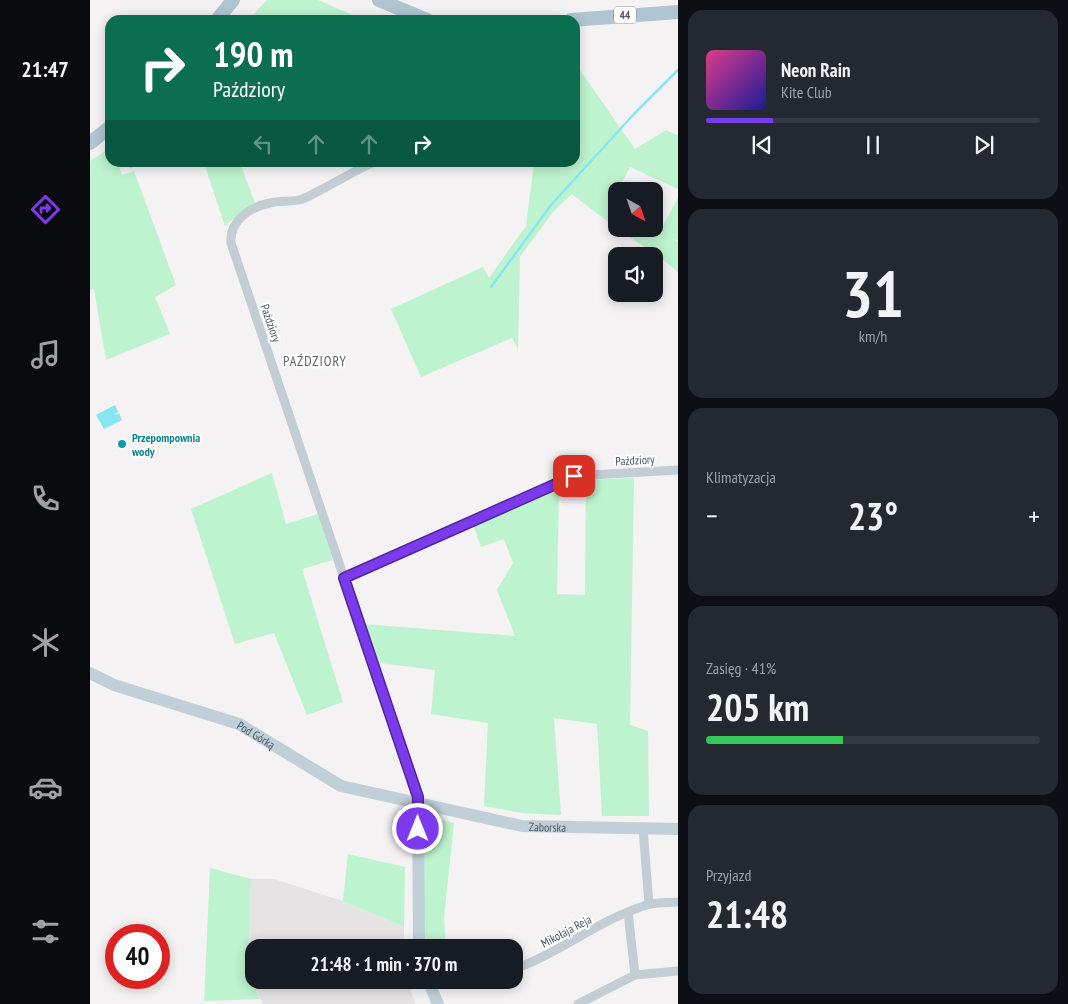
<!DOCTYPE html>
<html lang="pl">
<head>
<meta charset="utf-8">
<style>
  body { margin:0; font-family:"PT Sans Narrow",sans-serif; background:#242831; color:#f1f3f6; height:100vh; display:flex; flex-direction:column; font-size:19px; white-space:nowrap }
  * { box-sizing:border-box; margin:0 }
  p { font-size:16px; color:#9ea1a6 }
  .icon { flex:none; width:28px; height:28px; fill:none; stroke:currentColor; stroke-width:2; stroke-linecap:round; stroke-linejoin:round }
  .map { position:relative; flex:1; overflow:hidden }
  .panel { display:flex; flex-direction:column; gap:10px; padding:10px; background:#0d0f14; width:390px }
  .panel>* { flex:none }
  .banner { position:absolute; left:15px; top:15px; width:475px; height:152px; border-radius:15px; box-shadow:0 2px 12px #0003; background:#0b6e4f; color:#fff; overflow:hidden }
  .needle { width:32px; rotate:140deg }
  .buttons { position:absolute; left:518px; top:182px; display:grid; gap:10px }
  .buttons a { display:grid; place-items:center; width:55px; height:55px; border-radius:10px; background:#171b24; box-shadow:0 2px 12px #0003; font-size:25px }
  .speed { position:absolute; left:15px; top:924px; display:flex; gap:10px; font-size:25px; font-weight:700; text-align:center }
  .speed>* { display:grid; place-content:center; width:65px; height:65px; border-radius:50%; background:#171b24; box-shadow:0 2px 12px #0003; line-height:1 }
  .speed .limit { border:8px solid #d22; background:#fff; color:#111 }
  .pin { position:absolute; display:grid; place-items:center; width:42px; height:42px; color:#fff; margin:-21px; border-radius:10px; box-shadow:0 2px 8px #0006 }
  .me { position:absolute; width:55px; margin:-28px; rotate:0deg; stroke-linejoin:round; filter:drop-shadow(0 0 4px #0008) }
  .turn { display:flex; align-items:center; gap:18px; height:105px; padding:0 25px; font-size:22px }
  .turn .icon { width:65px; height:65px; stroke-width:2.5 }
  .turn b { display:block; font-size:35px; line-height:42px }
  .lanes { display:flex; align-items:center; height:48px; padding:0 25px; background:#0003; justify-content:center; gap:25px; direction:ltr }
  .lanes .off { opacity:.35 }
  .big { font-size:38px; font-weight:800; line-height:1.1 }
  .panel .widget { flex:1; display:flex; flex-direction:column; justify-content:center; gap:8px; min-width:0; padding:0 18px; border-radius:15px; background:#242831 }
  .panel .dial { align-items:center; gap:0 }
  .dial b { font-size:65px; line-height:1 }
  .song { display:flex; align-items:center; gap:15px }
  .cover { width:60px; height:60px; border-radius:8px; background:linear-gradient(135deg,hsl(330 70% 55%),hsl(240 70% 35%)) }
  .played { height:5px; border-radius:2px; background:linear-gradient(90deg,#7c3aed 20%,#363941 20%) }
  .keys { display:flex; justify-content:space-around; direction:ltr }
  .heat { display:flex; justify-content:space-between; align-items:center; font-size:28px; direction:ltr }
  .charge { height:8px; border-radius:4px; background:linear-gradient(90deg,#34c759 41%,#363941 0) }
  .trip { position:absolute; left:155px; top:939px; width:278px; height:50px; border-radius:15px; background:#171b24; box-shadow:0 2px 12px #0003; font-weight:800; line-height:50px; text-align:center }
  main { display:flex; flex:1; min-height:0 }
  .menu { display:flex; flex-direction:column; width:90px; justify-content:space-around; align-items:center; background:#090b0e; color:#9ea1a6 }
  .menu .icon { width:35px; height:35px }
  .menu .current { color:#7c3aed }
  .menu b { font-size:22px; color:#f1f3f6 }
  .map>svg:first-child { display:block }
</style>
</head>
<body>
<main>
<nav class="menu">
<b>21:47</b>
<svg class="icon current" aria-label="directions" viewBox="0 0 24 24"><path d="M12 3l9 9-9 9-9-9zM9 14v-3h6M13 9l2 2-2 2"/></svg>
<svg class="icon" aria-label="music" viewBox="0 0 24 24"><path d="M9 18V5l10-2v13"/><circle cx="6" cy="18" r="3"/><circle cx="16" cy="16" r="3"/></svg>
<svg class="icon" aria-label="phone" viewBox="0 0 24 24"><path d="M5 4h4l2 5-3 2q2 4 5 5l2-3 5 2v4C11 20 4 13 5 4z"/></svg>
<svg class="icon" aria-label="climate" viewBox="0 0 24 24"><path d="M12 3v18M4 7l16 10M4 17L20 7"/></svg>
<svg class="icon" aria-label="car" viewBox="0 0 24 24"><path d="M5 17H2v-5l4-1 3-4h7l3 4 3 1v5h-3M9 17h6M6 11h13"/><circle cx="7" cy="17" r="2"/><circle cx="17" cy="17" r="2"/></svg>
<svg class="icon" aria-label="filters" viewBox="0 0 24 24"><path d="M4 7h16M4 17h16"/><circle cx="9" cy="7" r="2"/><circle cx="15" cy="17" r="2"/></svg>
</nav>
<div class="map">
<svg width="588" height="1004" viewBox="0 0 588 1004">
  <rect width="100%" height="100%" fill="#f4f2f2"/>
  <path fill="#e5e3e4" d="M161,879h23l69,22 61,26v20l-150,1v32h152l10,24h-153l-15,-31z"/>
  <path fill="#bef3cf" d="M177,0h51l46,20h-116z
    M485,63l60,86 31,-19 12,6v53l-48,-22 -21,40 7,4v17l-44,-34 -19,18 -33,45 -2,92 -6,-11 -91,39 -30,-68 92,-42 6,11 37,-52 8,-63 41,-1z
    M20,148v14l8,1 4,12 12,-4 42,114 -21,12 15,37 -64,26 -12,-71 -4,1v-129z
    M114,163h36l15,40 -14,9 -16,14z
    M588,198v43l-10,-4 10,5v30l-21,-17 -40,-26h35l7,4z
    M182,473l14,51 32,-10 15,46 -31,9 41,133 -36,13 -33,-82 -39,11 -44,-135z
    M544,478l-4,247 18,6 1,85h-47l-5,-92 -43,-6 7,97 -39,-2 -38,-7 4,-83 -57,-9 4,-44 -55,-7 -18,-39 153,12 -18,-46 16,-27 -9,-24 -23,8 -8,-22 86,-36 -2,105 28,1 1,-115z
    M343,817l21,6 -10,94 2,30 -23,1 -1,-115 5,-1 1,-9z
    M258,854l57,13 -1,60 -61,-26z
    M120,868l41,11 -3,94 12,26 -56,2z"/>
  <path fill="#88e6f3" d="M25,405l3,7 -4,3 5,-2 3,7 -18,9 -8,-14z"/>
  <g fill="none" stroke-linecap="round" stroke-linejoin="round">
    <path stroke="#88e6f3" stroke-width="2.5" d="M401,287l60,-82 83,-91 44,-44"/>
    <path stroke="#c2cdd4" stroke-width="9" d="M284,162c-24,11 -46,25 -69,36 -10,5 -24,2 -35,5 -20,4 -41,18 -39,40l187,554v8
      M41,163v-1
      M254,577l230,-101 104,-6
      M553,829l6,75
      M538,912l7,63
      M424,969c46,-16 86,-50 133,-64 9,-3 21,-2 31,-3
      M488,1004l57,-29 43,-4"/>
    <g stroke="#c1cfd9" stroke-width="12">
      <path id="s1" d="M0,673l24,12 125,39 102,62 181,40 156,3"/>
      <path d="M328,805l1,143"/>
      <path d="M338,980l10,24"/>
    </g>
    <path stroke="#b0c4d2" stroke-width="14" d="M289,0l48,20
      M127,20l16,-20
      M481,20l107,-8
      M0,143l20,-16"/>
  </g>
  <g fill="none" stroke-linecap="round" stroke-linejoin="round">
    <g stroke="#51269a" stroke-width="12">
      <path id="route" d="M328,829v-32l-74,-219 230,-102"/>
    </g>
    <use href="#route" stroke="#7c3aed" stroke-width="9"/>
  </g>
  <circle fill="#0f9aa8" stroke="#fff" stroke-width="2" cx="32" cy="444" r="5"/>
  <g text-anchor="middle" dominant-baseline="central" stroke-width="4.5" stroke-linejoin="round" paint-order="stroke">
    <rect fill="#fff" stroke="#7f8990" stroke-width="1" x="524" y="6.5" width="22" height="17" rx="4"/>
    <g font-size="11" font-weight="bold" fill="#485761">
      <text x="535" y="15">44</text>
    </g>
    <g font-size="12" fill="#485761" stroke="#fff">
      <text transform="translate(181 323) rotate(71)">Paździory</text>
      <text transform="translate(545 460) rotate(-3)">Paździory</text>
      <text stroke="none"><textPath href="#s1" startOffset="178">Pod Górką</textPath></text>
      <text stroke="none"><textPath href="#s1" startOffset="488">Zaborska</textPath></text>
      <text transform="translate(476 931) rotate(-28)">Mikołaja Reja</text>
    </g>
    <g font-size="12" font-weight="bold" fill="#0d838f" stroke="#fff" text-anchor="start">
      <text x="42" y="437">Przepompownia<tspan x="42" dy="14">wody</tspan></text>
    </g>
    <g font-size="14" letter-spacing="1" fill="#5d6367" stroke="#fff">
      <text x="225" y="361">PAŹDZIORY</text>
    </g>
  </g>
</svg>
<div class="buttons">
<a><svg class="needle" viewBox="-14 -14 28 28"><path d="M0-13l5 13h-10z" fill="#e53935"/><path d="M0 13l5-13h-10z" fill="#9ea1a6"/></svg></a>
<a><svg class="icon" aria-label="sound" viewBox="0 0 24 24"><path d="M4 9h4l5-4v14l-5-4H4zM17 9q2 3 0 6"/></svg></a>
</div>
<div class="speed"><div class="limit">40</div></div>
<div class="pin" style="left:484px;top:476px;background:#d93025"><svg class="icon" aria-label="arrive" viewBox="0 0 24 24"><path d="M6 21V4h12l-3 4 3 4H6"/></svg></div>
<svg class="me" style="left:328px;top:829px" viewBox="-20 -20 40 40"><circle r="17" fill="#7c3aed" stroke="#fff" stroke-width="3"/><path d="M0-11L8 9 0 5-8 9z" fill="#fff"/></svg>
<div class="trip">21:48 · 1 min · 370 m</div>
<div class="banner">
<div class="turn"><svg class="icon" aria-label="right" viewBox="0 0 24 24"><path d="M7 20v-9h11M14 6l5 5-5 5"/></svg><div><b>190 m</b>Paździory</div></div>
<div class="lanes"><svg class="icon off" aria-label="left" viewBox="0 0 24 24"><path d="M17 20v-9H6M10 6l-5 5 5 5"/></svg><svg class="icon off" aria-label="ahead" viewBox="0 0 24 24"><path d="M12 20V5M6 11l6-6 6 6"/></svg><svg class="icon off" aria-label="ahead" viewBox="0 0 24 24"><path d="M12 20V5M6 11l6-6 6 6"/></svg><svg class="icon" aria-label="right" viewBox="0 0 24 24"><path d="M7 20v-9h11M14 6l5 5-5 5"/></svg></div>
</div>
</div>
<section class="panel">
<div class="widget">
<div class="song"><i class="cover"></i><div><b>Neon Rain</b><p>Kite Club</p></div></div>
<div class="played"></div>
<div class="keys"><svg class="icon" aria-label="previous" viewBox="0 0 24 24"><path d="M18 5L8 12l10 7zM5 5v14"/></svg><svg class="icon" aria-label="pause" viewBox="0 0 24 24"><path d="M8 5v14M16 5v14"/></svg><svg class="icon" aria-label="next" viewBox="0 0 24 24"><path d="M6 5l10 7-10 7zM19 5v14"/></svg></div>
</div>
<div class="widget dial"><b>31</b><p>km/h</p></div>
<div class="widget"><p>Klimatyzacja</p>
<div class="heat"><a>−</a><b class="big">23°</b><a>+</a></div>
</div>
<div class="widget"><p>Zasięg · 41%</p><b class="big">205 km</b><div class="charge"></div></div>
<div class="widget"><p>Przyjazd</p><b class="big">21:48</b></div>
</section>
</main>
</body>
</html>
